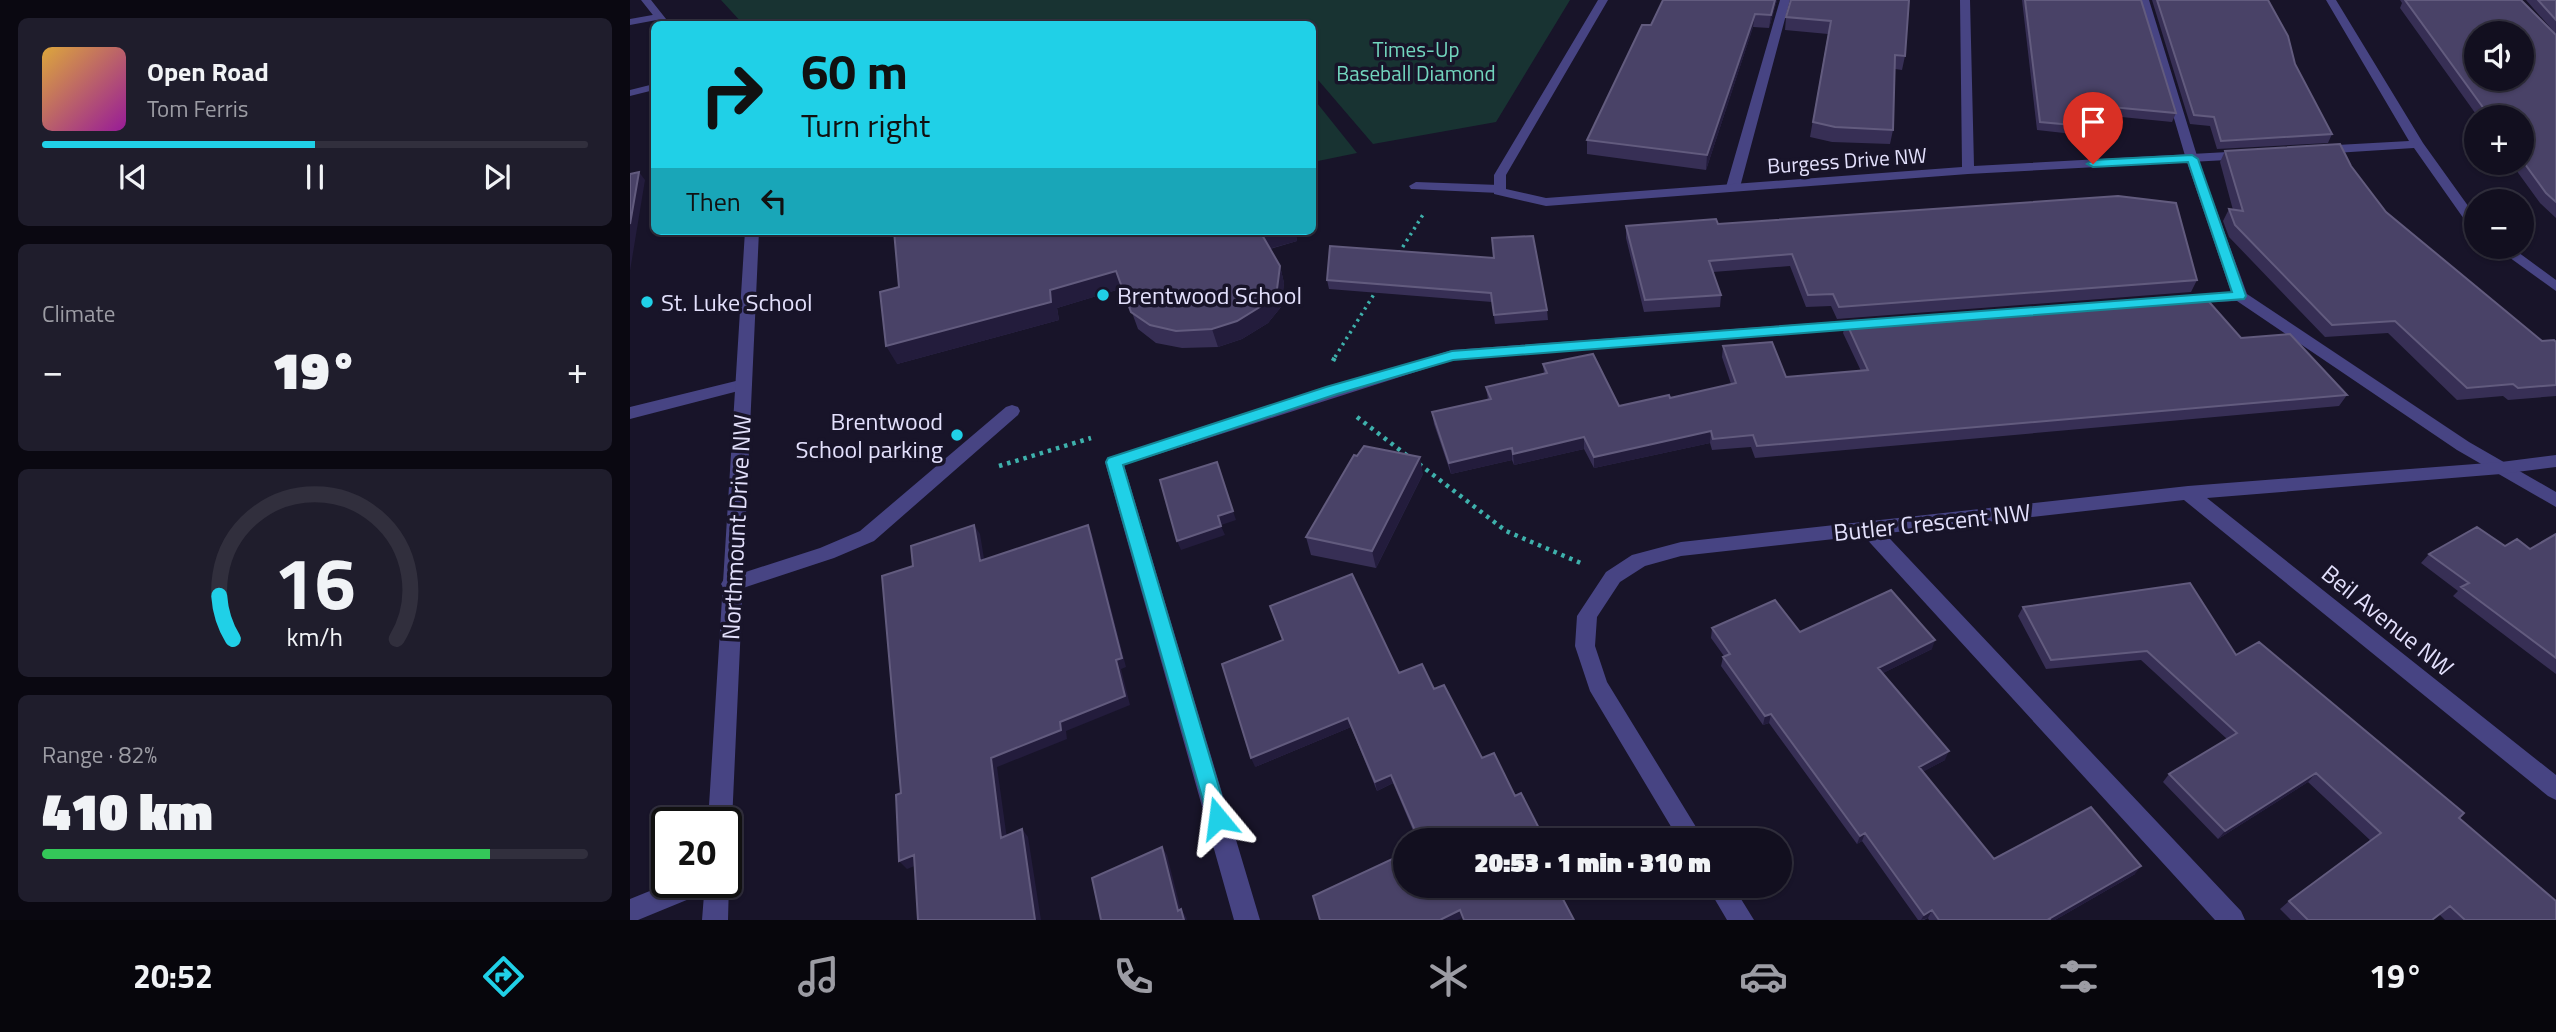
<!DOCTYPE html>
<html lang="en">
<head>
<meta charset="utf-8">
<style>
  body { margin:0; font-family:"Titillium Web",sans-serif; background:#1f1d2c; color:#f1f3f6; height:100vh; display:flex; flex-direction:column; font-size:26px; white-space:nowrap }
  * { box-sizing:border-box; margin:0 }
  p { font-size:23px; color:#9c9ca4 }
  .icon { flex:none; width:38px; height:38px; fill:none; stroke:currentColor; stroke-width:2; stroke-linecap:round; stroke-linejoin:round }
  .map { position:relative; flex:1; overflow:hidden }
  .sheet { display:flex; flex-direction:column; gap:18px; padding:18px; background:#0a0811; width:630px }
  .sheet>* { flex:none }
  .banner { position:absolute; left:21px; top:21px; width:665px; height:214px; border-radius:10px; box-shadow:0 2px 5px #0004,0 0 0 2px #312f3d; background:#20d0e7; color:#111; overflow:hidden }
  .fabs { position:absolute; left:1834px; top:21px; display:grid; gap:14px }
  .fabs a { display:grid; place-items:center; width:70px; height:70px; border-radius:50%; background:#120f1f; box-shadow:0 2px 5px #0004,0 0 0 2px #312f3d; font-size:35px }
  .speed { position:absolute; left:21px; top:807px; display:flex; gap:14px; font-size:35px; font-weight:700; text-align:center }
  .speed>* { display:grid; place-content:center; width:91px; height:91px; border-radius:50%; background:#120f1f; box-shadow:0 2px 5px #0004,0 0 0 2px #312f3d; line-height:1 }
  .speed .limit { border:4px solid #111; border-radius:10px; background:#fff; color:#111 }
  .pin { position:absolute; display:grid; place-items:center; width:60px; height:60px; color:#fff; margin:-72px -30px; border-radius:50% 50% 50% 0; rotate:-45deg; box-shadow:0 0 7px #0007 }
  .pin .icon { rotate:45deg }
  .me { position:absolute; width:77px; margin:-38px; rotate:344deg; stroke-linejoin:round; filter:drop-shadow(0 0 5px #0008) }
  .turn { display:flex; align-items:center; gap:24px; height:147px; padding:0 35px; font-size:32px }
  .turn .icon { width:91px; height:91px; stroke-width:2.5 }
  .turn b { display:block; font-size:49px; line-height:60px }
  .then { display:flex; align-items:center; height:66px; padding:0 35px; background:#0003; gap:14px; font-size:26px }
  .big { font-size:52px; font-weight:800; line-height:1.1 }
  .sheet .tile { flex:1; display:flex; flex-direction:column; justify-content:center; gap:10px; min-width:0; padding:0 24px; border-radius:10px; background:#1f1d2c }
  .sheet .dial { align-items:center; gap:0 }
  .dial svg { height:182px; overflow:visible; fill:none; stroke:#312f3d; stroke-width:7; stroke-linecap:round; text-anchor:middle }
  .dial text { fill:#f1f3f6; stroke:none }
  .song { display:flex; align-items:center; gap:21px }
  .cover { width:84px; height:84px; border-radius:10px; background:linear-gradient(135deg,hsl(40 70% 55%),hsl(300 70% 35%)) }
  .played { height:7px; border-radius:4px; background:linear-gradient(90deg,#20d0e7 50%,#312f3d 50%) }
  .keys { display:flex; justify-content:space-around; direction:ltr }
  .heat { display:flex; justify-content:space-between; align-items:center; font-size:38px; direction:ltr }
  .charge { height:10px; border-radius:5px; background:linear-gradient(90deg,#34c759 82%,#312f3d 0) }
  .trip { position:absolute; left:763px; top:828px; width:399px; height:70px; border-radius:35px; background:#120f1f; box-shadow:0 2px 5px #0004,0 0 0 2px #312f3d; font-weight:800; line-height:70px; text-align:center }
  .tabs { display:flex; height:112px; justify-content:space-around; align-items:center; background:#07060c; color:#9c9ca4 }
  .tabs .icon { width:49px; height:49px }
  .tabs .selected { color:#20d0e7 }
  .tabs b { font-size:32px; color:#f1f3f6 }
  main { display:flex; flex:1; min-height:0 }
  .map>svg:first-child { display:block }
</style>
</head>
<body>
<main>
<section class="sheet">
<div class="tile">
<div class="song"><i class="cover"></i><div><b>Open Road</b><p>Tom Ferris</p></div></div>
<div class="played"></div>
<div class="keys"><svg class="icon" aria-label="previous" viewBox="0 0 24 24"><path d="M18 5L8 12l10 7zM5 5v14"/></svg><svg class="icon" aria-label="pause" viewBox="0 0 24 24"><path d="M8 5v14M16 5v14"/></svg><svg class="icon" aria-label="next" viewBox="0 0 24 24"><path d="M6 5l10 7-10 7zM19 5v14"/></svg></div>
</div>
<div class="tile"><p>Climate</p>
<div class="heat"><a>−</a><b class="big">19°</b><a>+</a></div>
</div>
<div class="tile dial"><svg viewBox="0 0 100 80">
<path d="M14 69A42 42 0 1 1 86 69"/>
<path d="M14 69A42 42 0 0 1 8 50" stroke="#20d0e7"/>
<text x="50" y="56" font-size="32" font-weight="700">16</text>
<text x="50" y="72" font-size="11">km/h</text>
</svg></div>
<div class="tile"><p>Range · 82%</p><b class="big">410 km</b><div class="charge"></div></div>
</section>
<div class="map">
<svg width="1926" height="920" viewBox="0 0 1926 920">
  <rect width="100%" height="100%" fill="#181429"/>
  <path fill="#183332" d="M91,0h849l-74,122 -123,22 -60,-70 -1,-50h-569z
    M682,98h1l44,55 -44,9z"/>
  <g fill="none" stroke-linecap="round" stroke-linejoin="round">
    <path stroke="#3eb1ac" stroke-width="3.5" stroke-dasharray="2.5 4.5" stroke-linecap="butt" d="M769,253l25,-40
      M705,357l41,-66"/>
    <path stroke="#3eb1ac" stroke-width="4.5" stroke-dasharray="3.5 5" stroke-linecap="butt" d="M703,361l3,-6
      M727,417l52,40
      M789,464l87,67 77,33
      M369,466l92,-28"/>
    <path fill="#474483" fill-rule="evenodd" d="M1150,0h10l-50,187 -2,3h-10l-2,-3z
      M1509,0h10l49,159 49,135 222,148 87,50v15l-99,-57 -220,-149 -59,2 -2,-3 2,-3 5,-1 48,-4 -45,-133z
      M28,14l4,1v4l-32,6v-6z
      M786,182l83,3 7,4 -7,4 -88,-4 -2,-3z
      M1239,319l5,2 3,3 -3,3 -421,33 -329,105 136,455h-26l-129,-458 3,-4 344,-108z
      M382,405l6,2 2,4 -2,4 -144,126 -40,17 -103,34 -7,-3 -3,-5 3,-5 96,-31 40,-17 146,-124z
      M1239,522l7,2 365,387 4,9h-30l-353,-386 -2,-5 2,-5z"/>
    <path fill="#474483" fill-rule="evenodd" d="M968,0h10l-102,175v14l40,9 416,-31 -2,-167h10l4,166 272,-15 6,4 -6,4 -278,15 -422,32 -52,-12v-19z
      M1696,0h10l87,143 53,74v13l-5,-1 -57,-81 -95,6 -6,-4 6,-4 90,-5z
      M24,84v6l-24,6v-6z
      M1865,247h16l45,33v11z
      M114,379l6,1 2,4 -2,4 -120,31v-12z
      M1926,455v12l-55,7 -294,24 349,277v25l-8,-4 -364,-296 -503,56 -36,10 -25,16 -23,35 -2,29 12,36 97,158h-25l-89,-149 -15,-45 2,-30 29,-44 26,-17 49,-13 507,-56 313,-24z
      M42,882h42l-3,8 -73,30h-8v-21z
      M1077,886h26l21,34h-27z"/>
    <path fill="#474483" fill-rule="evenodd" d="M11,0h10l19,24h-10z
      M115,231h14l-27,591 -6,9v-9h-18z
      M96,875l3,7 -1,38h-26l3,-38h21z"/>
  </g>
  <path fill="#372f55" d="M1033,0h114l-8,28 -16,-1 -47,143 -119,-16v-14l64,-115z
    M1161,0l114,56 -3,14 -7,-1 -2,61 -3,14 -58,-2 -22,-5 18,-103 -43,-4 1,-13z
    M1392,0h119l35,113 -4,9 -81,-8 3,13 -3,9 -54,-6z
    M1522,0h116l27,64 37,70 -4,9 -111,6 -7,-23 -20,-2z
    M1770,0h121l35,35v183l-16,-15 -29,-40h11v-46h-44l-78,-109 2,-5z
    M1896,0h30v34z
    M1595,151l126,15 35,46 156,129 14,1v54l-48,4 -5,-4 -46,4 -69,-67 -63,4 -96,-100 -6,-16 6,-12 4,1 -13,-48z
    M1088,224l479,56 -6,12 -354,27 -6,-13 -25,1 -16,-41 -77,6 8,23 -1,12 -76,5 -18,-74v-12z
    M264,231h401l2,10 -27,8 10,17 4,17 -3,24 -13,16 -26,16 -24,8 -36,1 -26,-5 -18,-14 -15,-41 -66,20 2,12 -162,44 2,-77z
    M864,258l53,52 1,10 -53,4 -3,-22 -163,-13 -2,-9z
    M1216,322l395,16 106,57 -8,11 -584,52 -4,-11 -39,3 -2,-7 -116,25 -10,-19 -70,16 -2,-5 -61,14 -17,-50 -2,-12 56,-12 -2,-13 58,-13 -1,-10 76,42 51,-8 61,-14 -9,-27 1,-11 63,31 75,-6 -18,-38z
    M793,474l-47,94 -65,-13 -5,-18z
    M1926,534v140l-103,-78 5,-5 -37,-28 8,-9 76,-8 25,3z
    M1393,607l213,48 223,163 97,102h-111l-6,-6 -7,6h-141l-11,-11 9,-8 82,-60 -63,-59 -90,57 -55,-57 6,-8 58,-35 -86,-79 -95,9 -28,-53z
    M1082,628l88,4 132,17 -49,24 62,87 -23,12 72,87 141,15 -80,46h-126l-1,-2 -4,2h-6l-56,-79 -5,3 -88,-121 -6,2 -42,-59 2,-9 1,-1 -13,-18z
    M769,673l35,16 48,69 33,38 30,44h-128l-24,-57 -16,8 -26,-64 -96,40z"/>
  <path fill="#231c3c" d="M1145,0h2l-8,28 2,-13z
    M1125,14l-2,13 -47,143 1,-15z
    M9,172l6,8 -15,91v-47z
    M637,231h28l2,10 -32,9 -4,-17z
    M650,266l4,17 -3,24 -13,16 -26,16 -24,8 -6,-18z
    M486,271l7,17 -66,20 2,12 -162,44 -11,-18 164,-56z
    M1081,431l-1,12 -116,25v-11z
    M954,437v12l-70,16 -1,-11z
    M882,448v12l-61,14 -2,-11z
    M790,457l3,17 -47,94 -4,-17z
    M587,462l19,58 -15,5 -3,-9z
    M344,525l6,9 6,37 -6,-10z
    M458,525l4,9 34,133 -5,2 9,36 -64,26 1,8 -70,28 11,79 -7,-8 -10,-80 69,-36 56,-62z
    M591,526l4,9 -44,15 -4,-9z
    M1305,640l-3,9 -57,28 3,-9z
    M1141,714l-2,9 -6,2 2,-9z
    M718,718l3,9 -96,40 -4,-9z
    M1319,751l-4,9 -30,16 4,-9z
    M1686,773l-8,9 -90,57 7,-8z
    M761,775l2,8 -16,8 -2,-9z
    M392,829l6,8 13,83h-6z
    M1235,833l-3,8 -5,3 3,-8z
    M532,847l5,8 16,64 -5,-8z
    M284,855l8,8 -15,6 -8,-8z
    M1511,866l-6,8 -80,46h-7z
    M551,909l5,8 1,3h-3z
    M830,910l2,8 -5,2h-17z
    M1302,910l-4,8 -7,2 3,-5z"/>
  <path fill="#494267" stroke="#625b7e" stroke-width="2" fill-rule="evenodd" d="M1033,0h112l-4,15 -16,-1 -48,141 -120,-15 55,-115h9z
    M1161,0h118l-4,56 -10,-1 -2,75 -58,-3 -22,-5 18,-101 -45,-4z
    M1395,0h116l35,113 -86,-8 4,22 -54,-5z
    M1527,0h111l20,36 7,28 37,70 -111,7 -7,-24 -20,-2z
    M1775,0h116l35,35v167l-10,-9 -24,-33v-43h-32zM1846,33h46v46h-46z
    M1908,0h18v20z
    M1710,144l11,22 35,46 156,129 12,-1 2,2v43l-38,3 -5,-4 -46,4 -72,-67 -63,4 -97,-100 -6,-16 14,2 -18,-60z
    M9,172l-9,52v-50z
    M1488,196l58,7 21,77 -358,27 -6,-13 -25,1 -16,-41 -83,7 12,34 -76,5 -19,-74 90,-7 2,5z
    M264,231h373l-6,2 19,33 -3,23 -14,16 -26,16 -25,8 -36,2 -26,-6 -19,-13 -15,-41 -66,19 1,12 -165,44 -6,-54 19,-5z
    M903,236l14,74 -53,5 -3,-22 -164,-13 3,-34 164,12 -2,-20z
    M1573,295l38,43 49,-4 57,61 -590,51 -4,-11 -40,4 -2,-8 -117,26 -10,-20 -71,17 -1,-6 -63,15 -17,-51 59,-13 -5,-12 61,-14 -4,-9 50,-10 26,52 50,-11 1,3 66,-15 -13,-37 49,-4 14,35 82,-7 -22,-48z
    M734,446l56,11 -48,94 -66,-14 48,-82 3,1z
    M587,462l16,49 -15,5 3,10 -44,15 -17,-61z
    M344,525l6,36 108,-36 34,133 -6,2 9,36 -65,26 1,8 -70,28 10,80 21,-9 13,91h-117l-4,-65 -15,6 -3,-66 5,-2 -19,-217 31,-10 -2,-20z
    M1847,527l28,19 12,-7 13,10 26,-15v124l-95,-71 8,-4 -40,-29z
    M722,574l47,99 23,-9 12,25 10,-4 38,73 12,-5 21,43 6,-3 24,47h-126l-28,-65 -16,7 -27,-64 -97,40 -29,-94 61,-24 -13,-34z
    M1560,583l46,72 23,-13 205,171 -5,5 97,83v19h-91l-15,-14 -18,14h-124l-19,-19 92,-68 -65,-60 -91,58 -56,-57 68,-41 -90,-82 -96,9 -28,-53z
    M1261,590l44,50 -57,28 71,83 -30,16 75,92 97,-52 50,59 -92,53 1,1h-111l-7,-10 -8,5 -59,-82 -5,3 -89,-122 -6,2 -42,-59 7,-3 -18,-26 63,-28 25,32z
    M532,847l16,64 3,-2 3,11h-83l-9,-42z
    M775,853v33h151l18,34h-110l-4,-10 -20,10h-120l-7,-24z"/>
  <path fill="#20d0e7" stroke="#158796" stroke-width="2" d="M1562,155l6,4 48,137 -2,3 -791,61 -116,34 -214,71 105,353 -3,7 -7,3 -8,-3 -104,-363 2,-4 218,-71 126,-36 780,-59 -44,-130 -95,5 -6,-3 6,-4z"/>
  <g fill="#20d0e7" stroke="#181429" stroke-width="2.5">
    <circle cx="473" cy="295" r="7"/>
    <circle cx="17" cy="302" r="7"/>
    <circle cx="327" cy="435" r="7"/>
  </g>
  <g text-anchor="middle" dominant-baseline="central" stroke-width="7" stroke-linejoin="round" paint-order="stroke">
    <g font-size="21" fill="#72d5be" stroke="#181429">
      <text x="786" y="49">Times-Up<tspan x="786" dy="24">Baseball Diamond</tspan></text>
    </g>
    <g font-size="21" fill="#e3e0fc" stroke="#181429">
      <text transform="translate(1217 160) rotate(-4)">Burgess Drive NW</text>
    </g>
    <g font-size="24" fill="#e3e0fc" stroke="#181429" text-anchor="start">
      <text x="487" y="295">Brentwood School</text>
      <text x="31" y="302">St. Luke School</text>
      <text x="313" y="421" text-anchor="end">Brentwood<tspan x="313" dy="28">School parking</tspan></text>
    </g>
    <g font-size="24" fill="#e3e0fc" stroke="#181429">
      <text transform="translate(1302 522) rotate(-6)">Butler Crescent NW</text>
      <text transform="translate(106 527) rotate(-87)">Northmount Drive NW</text>
      <text transform="translate(1758 620) rotate(39)">Beil Avenue NW</text>
    </g>
  </g>
</svg>
<div class="fabs">
<a><svg class="icon" aria-label="sound" viewBox="0 0 24 24"><path d="M4 9h4l5-4v14l-5-4H4zM17 9q2 3 0 6"/></svg></a>
<a>+</a>
<a>−</a>
</div>
<div class="speed"><div class="limit">20</div></div>
<div class="pin" style="left:1463px;top:164px;background:#d93025"><svg class="icon" aria-label="arrive" viewBox="0 0 24 24"><path d="M6 21V4h12l-3 4 3 4H6"/></svg></div>
<svg class="me" style="left:588px;top:818px" viewBox="-20 -20 40 40"><path d="M0-17L14 15 0 8-14 15z" fill="#20d0e7" stroke="#fff" stroke-width="4"/></svg>
<div class="trip">20:53 · 1 min · 310 m</div>
<div class="banner">
<div class="turn"><svg class="icon" aria-label="right" viewBox="0 0 24 24"><path d="M7 20v-9h11M14 6l5 5-5 5"/></svg><div><b>60 m</b>Turn right</div></div>
<div class="then">Then<svg class="icon" aria-label="left" viewBox="0 0 24 24"><path d="M17 20v-9H6M10 6l-5 5 5 5"/></svg></div>
</div>
</div>
</main>
<nav class="tabs">
<b>20:52</b>
<svg class="icon selected" aria-label="directions" viewBox="0 0 24 24"><path d="M12 3l9 9-9 9-9-9zM9 14v-3h6M13 9l2 2-2 2"/></svg>
<svg class="icon" aria-label="music" viewBox="0 0 24 24"><path d="M9 18V5l10-2v13"/><circle cx="6" cy="18" r="3"/><circle cx="16" cy="16" r="3"/></svg>
<svg class="icon" aria-label="phone" viewBox="0 0 24 24"><path d="M5 4h4l2 5-3 2q2 4 5 5l2-3 5 2v4C11 20 4 13 5 4z"/></svg>
<svg class="icon" aria-label="climate" viewBox="0 0 24 24"><path d="M12 3v18M4 7l16 10M4 17L20 7"/></svg>
<svg class="icon" aria-label="car" viewBox="0 0 24 24"><path d="M5 17H2v-5l4-1 3-4h7l3 4 3 1v5h-3M9 17h6M6 11h13"/><circle cx="7" cy="17" r="2"/><circle cx="17" cy="17" r="2"/></svg>
<svg class="icon" aria-label="filters" viewBox="0 0 24 24"><path d="M4 7h16M4 17h16"/><circle cx="9" cy="7" r="2"/><circle cx="15" cy="17" r="2"/></svg>
<b>19°</b>
</nav>
</body>
</html>
